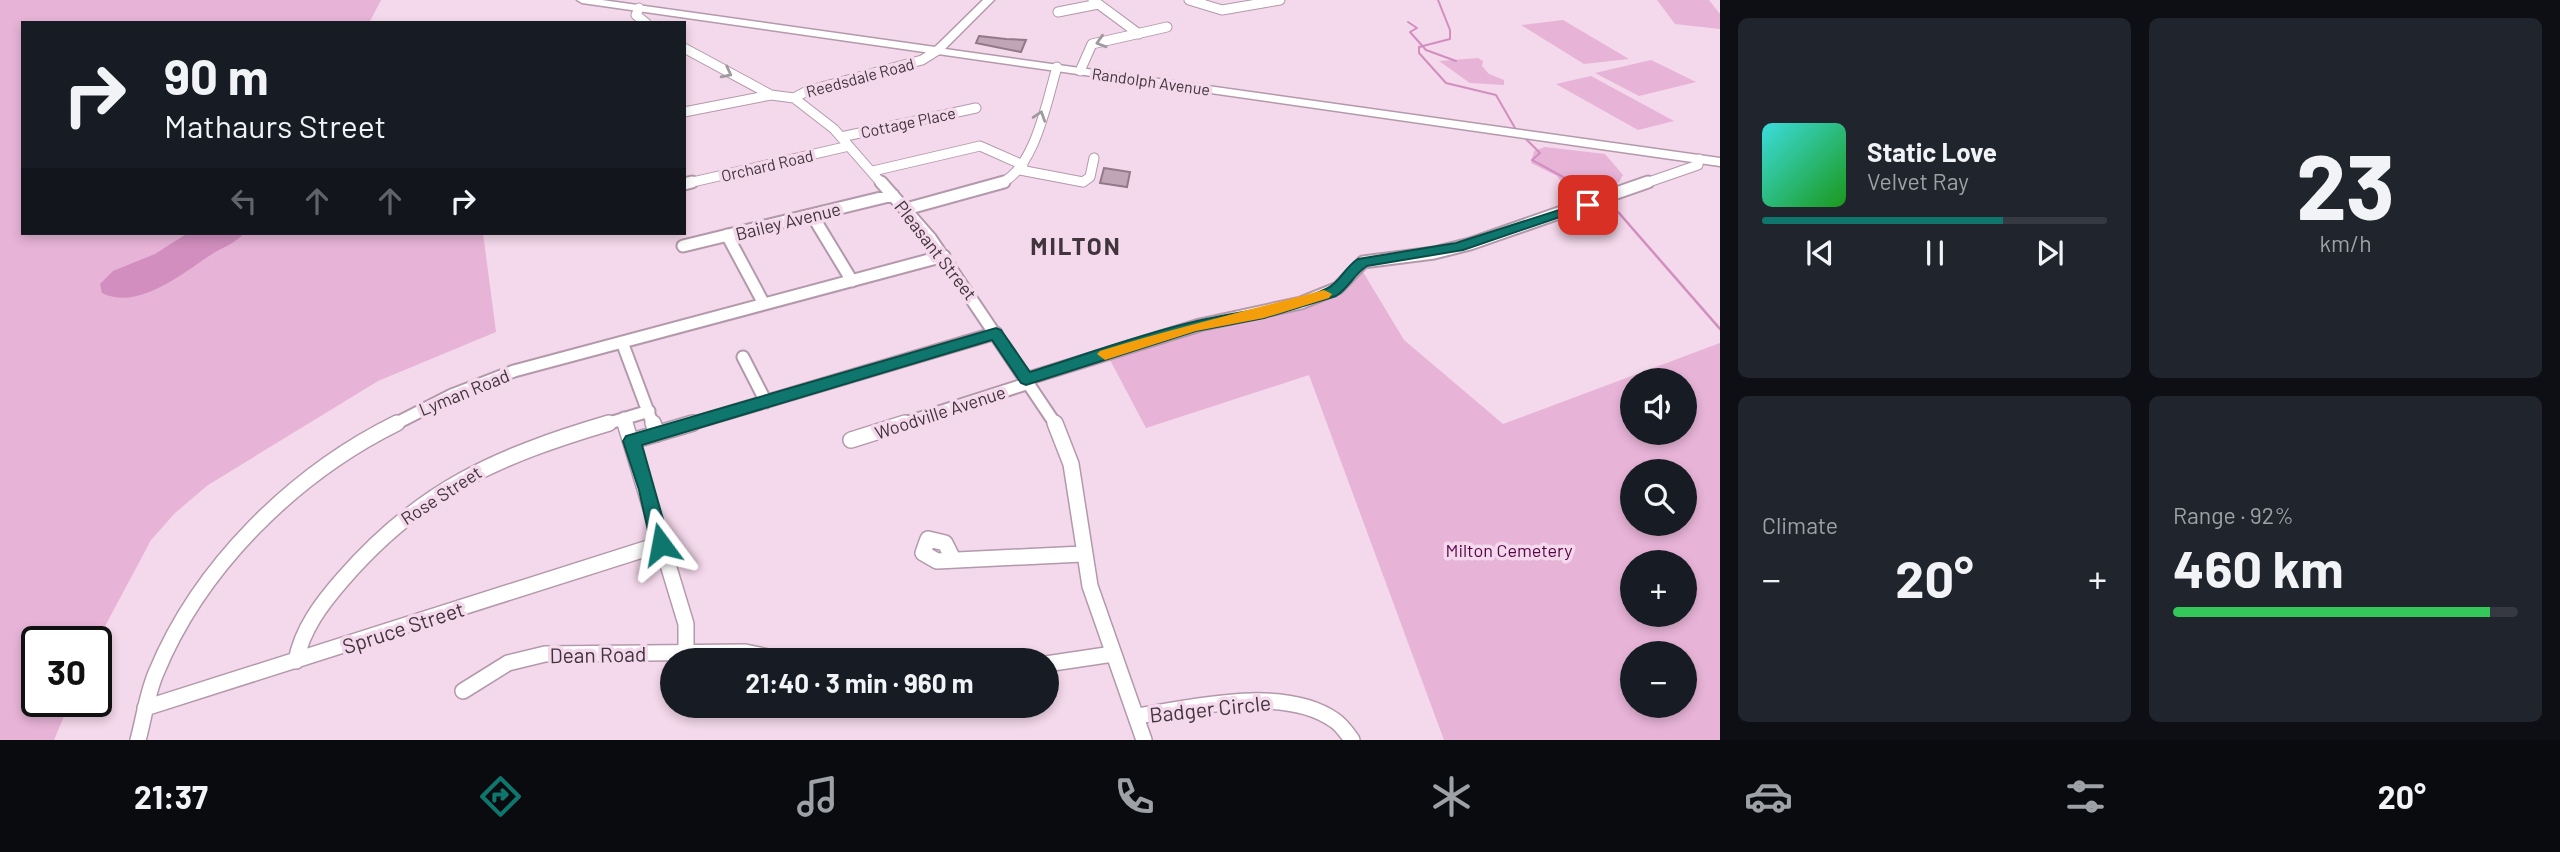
<!DOCTYPE html>
<html lang="en">
<head>
<meta charset="utf-8">
<style>
  body { margin:0; font-family:Barlow,sans-serif; background:#20242c; color:#f1f3f6; height:100vh; display:flex; flex-direction:column; font-size:26px; white-space:nowrap }
  * { box-sizing:border-box; margin:0 }
  p { font-size:23px; color:#9ea1a6 }
  .icon { flex:none; width:38px; height:38px; fill:none; stroke:currentColor; stroke-width:2; stroke-linecap:round; stroke-linejoin:round }
  .map { position:relative; flex:1; overflow:hidden }
  .drawer { display:flex; flex-direction:column; gap:18px; padding:18px; background:#0d0f14; width:840px }
  .drawer>* { flex:none }
  .banner { position:absolute; left:21px; top:21px; width:665px; height:214px; border-radius:0px; box-shadow:0 4px 10px #0003; background:#171b24; color:#f1f3f6; overflow:hidden }
  .buttons { position:absolute; left:1620px; top:368px; display:grid; gap:14px }
  .buttons a { display:grid; place-items:center; width:77px; height:77px; border-radius:50%; background:#171b24; box-shadow:0 4px 10px #0003; font-size:35px }
  .speed { position:absolute; left:21px; top:626px; display:flex; gap:14px; font-size:35px; font-weight:700; text-align:center }
  .speed>* { display:grid; place-content:center; width:91px; height:91px; border-radius:50%; background:#171b24; box-shadow:0 4px 10px #0003; line-height:1 }
  .speed .limit { border:4px solid #111; border-radius:10px; background:#fff; color:#111 }
  .pin { position:absolute; display:grid; place-items:center; width:60px; height:60px; color:#fff; margin:-30px; border-radius:14px; box-shadow:0 4px 10px #0006 }
  .me { position:absolute; width:77px; margin:-38px; rotate:347deg; stroke-linejoin:round; filter:drop-shadow(0 0 5px #0008) }
  .turn { display:flex; align-items:center; gap:24px; height:147px; padding:0 28px; font-size:32px }
  .turn .icon { width:91px; height:91px; stroke-width:2.5 }
  .turn b { display:block; font-size:49px; line-height:60px }
  .lanes { display:flex; align-items:center; height:66px; padding:0 28px; background:#0003; justify-content:center; gap:35px; direction:ltr }
  .lanes .off { opacity:.35 }
  .big { font-size:52px; font-weight:700; line-height:1.1 }
  .drawer .card { flex:1; display:flex; flex-direction:column; justify-content:center; gap:10px; min-width:0; padding:0 24px; border-radius:10px; background:#20242c }
  .drawer .dial { align-items:center; gap:0 }
  .dial b { font-size:91px; line-height:1 }
  .song { display:flex; align-items:center; gap:21px }
  .cover { width:84px; height:84px; border-radius:10px; background:linear-gradient(135deg,hsl(180 70% 55%),hsl(120 70% 35%)) }
  .played { height:7px; border-radius:4px; background:linear-gradient(90deg,#0f766e 70%,#363941 70%) }
  .keys { display:flex; justify-content:space-around; direction:ltr }
  .heat { display:flex; justify-content:space-between; align-items:center; font-size:38px; direction:ltr }
  .charge { height:10px; border-radius:5px; background:linear-gradient(90deg,#34c759 92%,#363941 0) }
  .drawer .tiles { flex:1; display:grid; gap:18px; grid-template-columns:repeat(2,1fr) }
  .trip { position:absolute; left:660px; top:648px; width:399px; height:70px; border-radius:35px; background:#171b24; box-shadow:0 4px 10px #0003; font-weight:700; line-height:70px; text-align:center }
  .tab-bar { display:flex; height:112px; justify-content:space-around; align-items:center; background:#090b0e; color:#9ea1a6 }
  .tab-bar .icon { width:49px; height:49px }
  .tab-bar .active { color:#0f766e }
  .tab-bar b { font-size:32px; color:#f1f3f6 }
  main { display:flex; flex:1; min-height:0 }
  .map>svg:first-child { display:block }
</style>
</head>
<body>
<main>
<div class="map">
<svg width="1720" height="740" viewBox="0 0 1720 740">
  <rect width="100%" height="100%" fill="#f4d8eb"/>
  <path fill="#e7b3d7" fill-rule="evenodd" d="M0,0h381l-12,23h-346v210h460l13,99 -118,49 -170,104 -33,28 -24,27 -55,103 -59,-1v60h33l-16,38h-54z
    M1657,0h52l11,14v15l-45,-5z
    M1563,20l66,39 -45,5 -63,-39z
    M1478,58l5,3 -1,5 7,8 15,6v5l-34,-2 -31,-22z
    M1651,60l45,22 -57,14 -44,-23z
    M1591,76l83,45 -36,9 -82,-46z
    M1545,147l60,7 18,21 -4,7 -11,5 1,5 -38,3 -14,-19 -26,-13 3,-12z
    M1360,267l44,73 99,84 217,-81v397h-276l-135,-365 -163,53 -37,-70 79,-26 117,-28zM1633,380h52v52h-52zM1633,471h52v52h-52zM1633,562h52v52h-52zM1633,653h52v52h-52z"/>
  <path fill="#d18ebe" d="M188,233h56c-8,10 -21,14 -32,21 -29,19 -74,57 -110,39l-2,-9 13,-13 42,-17z"/>
  <g fill="none" stroke-linecap="round" stroke-linejoin="round">
    <path stroke="#d18ebe" stroke-width="2" d="M1438,0l12,30v9l-31,8v6l27,30 50,12 19,33
      M1408,22l9,6 -7,4 16,18 30,11
      M1524,137l16,16 -8,7 44,24"/>
    <path stroke="#d18ebe" stroke-width="2.5" d="M1573,182l18,14
      M1611,208l8,5 101,116"/>
  </g>
  <path fill="#c0a5b7" stroke="#92798a" stroke-width="2" d="M979,36l27,3 20,1 -5,12 -45,-9z
    M1104,168l26,4 -3,15 -27,-4z"/>
  <g fill="none" stroke-linecap="round" stroke-linejoin="round">
    <g stroke="#b399ab" stroke-width="11">
      <path id="minor-far2" d="M1093,0l46,34
        M1189,0l33,10 58,-10
        M639,8l-3,7 10,8
        M1058,12l40,-8
        M684,48l87,47 23,3 40,31 48,55
        M1080,71l12,-27 75,-17
        M794,98l13,-7 115,-31 16,-10
        M684,112l87,-17
        M841,137l135,-29
        M1020,170l63,12 7,-5 4,-19
        M873,171l107,-25 43,19
        M684,184l165,-38
        M999,184c36,-14 48,-84 58,-117
        M1643,184l55,-19 1,-6"/>
    </g>
    <g stroke="#b399ab" stroke-width="15">
      <path id="minor-far1" d="M881,182l50,57 125,186
        M684,184l8,-2
        M906,209l98,-27
        M812,215l40,66
        M727,235l37,69
        M683,246l210,-51
        M622,342l31,83
        M743,357l23,45
        M1026,379l174,-54 101,-22 37,-15 25,-26 71,-9 36,-9 178,-62
        M624,418l2,7
        M393,425l59,-30 62,-24 430,-115
        M603,425l46,-14
        M687,425l309,-92
        M899,425l130,-42"/>
    </g>
    <g stroke="#b399ab" stroke-width="18">
      <path id="minor" d="M625,423l61,201v29
        M653,423l4,11
        M1055,423l16,41 19,122 54,154
        M851,440l54,-17
        M632,441l61,-18
        M953,559l-8,-16 -17,-4 -5,14 14,8 145,-7
        M296,661c6,-32 26,-58 47,-82 78,-90 155,-123 266,-156
        M1046,664l67,-10
        M463,691l45,-28 37,-9 200,-2 38,8
        M145,708l516,-164
        M1137,716c56,-9 147,-31 197,4 7,4 13,13 18,20
        M138,740c6,-22 9,-46 18,-67 44,-107 138,-199 241,-250"/>
    </g>
    <g stroke="#b399ab" stroke-width="3">
      <path id="major" d="M577,0h25l333,47 48,-47h11l-49,49 775,109v8l-1138,-163z"/>
    </g>
    <use href="#minor-far2" stroke="#fff" stroke-width="9"/>
    <use href="#minor-far1" stroke="#fff" stroke-width="11"/>
    <use href="#minor" stroke="#fff" stroke-width="15"/>
    <use href="#major" fill="#fff" fill-rule="evenodd"/>
  </g>
  <defs><path id="oneway-chevron" d="M-2-3.5L2.5 0L-2 3.5" fill="none" stroke-width="1.6" stroke-linecap="round" stroke-linejoin="round" transform="scale(1.75)"/></defs>
  <g stroke="#a09a9e">
    <use href="#oneway-chevron" transform="translate(1101 42) rotate(163)"/>
    <use href="#oneway-chevron" transform="translate(727 73) rotate(27)"/>
    <use href="#oneway-chevron" transform="translate(1040 116) rotate(-72)"/>
  </g>
  <path fill="#0f766e" stroke="#0a4d48" stroke-width="2" d="M1584,202l11,3 -132,45 -96,16c-13,8 -18,22 -31,30l-72,22 -68,13 -170,54 -5,-2 -29,-43 -350,105 28,99 -3,6h-13l-3,-6 -12,-54 -16,-49 3,-5 370,-108 5,2 29,42c54,-17 108,-37 163,-50 44,-11 94,-13 135,-34 13,-7 17,-21 30,-29l98,-16z"/>
  <path fill="#f59e0b" d="M1324,290l8,4 -3,4 -65,20 -68,13 -91,29 -8,-6 3,-3c74,-23 149,-41 224,-61z"/>
  <g text-anchor="middle" dominant-baseline="central" stroke-width="7" stroke-linejoin="round" paint-order="stroke">
    <g font-size="16" fill="#40353c" stroke="#f4d8eb">
      <text transform="translate(860 77) rotate(-15)">Reedsdale Road</text>
      <text transform="translate(1151 81) rotate(8)">Randolph Avenue</text>
      <text transform="translate(908 122) rotate(-12)">Cottage Place</text>
      <text transform="translate(767 165) rotate(-13)">Orchard Road</text>
    </g>
    <g font-size="18" fill="#40353c" stroke="#f4d8eb">
      <text transform="translate(788 221) rotate(-14)">Bailey Avenue</text>
      <text transform="translate(936 250) rotate(52)">Pleasant Street</text>
      <text transform="translate(464 392) rotate(-22)">Lyman Road</text>
      <text transform="translate(940 412) rotate(-18)">Woodville Avenue</text>
      <text transform="translate(441 495) rotate(-33)">Rose Street</text>
    </g>
    <g font-size="18" fill="#570448" stroke="#f4d8eb">
      <text x="1509" y="550">Milton Cemetery</text>
    </g>
    <g font-size="21" fill="#40353c" stroke="#f4d8eb">
      <text transform="translate(403 627) rotate(-18)">Spruce Street</text>
      <text transform="translate(598 654) rotate(-1)">Dean Road</text>
      <text transform="translate(1210 708) rotate(-6)">Badger Circle</text>
    </g>
    <g font-size="24" font-weight="bold" letter-spacing="2" fill="#40353c" stroke="#f4d8eb">
      <text x="1076" y="245">MILTON</text>
    </g>
  </g>
</svg>
<div class="buttons">
<a><svg class="icon" aria-label="sound" viewBox="0 0 24 24"><path d="M4 9h4l5-4v14l-5-4H4zM17 9q2 3 0 6"/></svg></a>
<a><svg class="icon" aria-label="search" viewBox="0 0 24 24"><circle cx="10" cy="10" r="6"/><path d="M15 15l6 6"/></svg></a>
<a>+</a>
<a>−</a>
</div>
<div class="speed"><div class="limit">30</div></div>
<div class="pin" style="left:1588px;top:205px;background:#d93025"><svg class="icon" aria-label="arrive" viewBox="0 0 24 24"><path d="M6 21V4h12l-3 4 3 4H6"/></svg></div>
<svg class="me" style="left:661px;top:544px" viewBox="-20 -20 40 40"><path d="M0-17L14 15 0 8-14 15z" fill="#0f766e" stroke="#fff" stroke-width="4"/></svg>
<div class="trip">21:40 · 3 min · 960 m</div>
<div class="banner">
<div class="turn"><svg class="icon" aria-label="right" viewBox="0 0 24 24"><path d="M7 20v-9h11M14 6l5 5-5 5"/></svg><div><b>90 m</b>Mathaurs Street</div></div>
<div class="lanes"><svg class="icon off" aria-label="left" viewBox="0 0 24 24"><path d="M17 20v-9H6M10 6l-5 5 5 5"/></svg><svg class="icon off" aria-label="ahead" viewBox="0 0 24 24"><path d="M12 20V5M6 11l6-6 6 6"/></svg><svg class="icon off" aria-label="ahead" viewBox="0 0 24 24"><path d="M12 20V5M6 11l6-6 6 6"/></svg><svg class="icon" aria-label="right" viewBox="0 0 24 24"><path d="M7 20v-9h11M14 6l5 5-5 5"/></svg></div>
</div>
</div>
<section class="drawer">
<div class="tiles">
<div class="card">
<div class="song"><i class="cover"></i><div><b>Static Love</b><p>Velvet Ray</p></div></div>
<div class="played"></div>
<div class="keys"><svg class="icon" aria-label="previous" viewBox="0 0 24 24"><path d="M18 5L8 12l10 7zM5 5v14"/></svg><svg class="icon" aria-label="pause" viewBox="0 0 24 24"><path d="M8 5v14M16 5v14"/></svg><svg class="icon" aria-label="next" viewBox="0 0 24 24"><path d="M6 5l10 7-10 7zM19 5v14"/></svg></div>
</div>
<div class="card dial"><b>23</b><p>km/h</p></div>
<div class="card"><p>Climate</p>
<div class="heat"><a>−</a><b class="big">20°</b><a>+</a></div>
</div>
<div class="card"><p>Range · 92%</p><b class="big">460 km</b><div class="charge"></div></div>
</div>
</section>
</main>
<nav class="tab-bar">
<b>21:37</b>
<svg class="icon active" aria-label="directions" viewBox="0 0 24 24"><path d="M12 3l9 9-9 9-9-9zM9 14v-3h6M13 9l2 2-2 2"/></svg>
<svg class="icon" aria-label="music" viewBox="0 0 24 24"><path d="M9 18V5l10-2v13"/><circle cx="6" cy="18" r="3"/><circle cx="16" cy="16" r="3"/></svg>
<svg class="icon" aria-label="phone" viewBox="0 0 24 24"><path d="M5 4h4l2 5-3 2q2 4 5 5l2-3 5 2v4C11 20 4 13 5 4z"/></svg>
<svg class="icon" aria-label="climate" viewBox="0 0 24 24"><path d="M12 3v18M4 7l16 10M4 17L20 7"/></svg>
<svg class="icon" aria-label="car" viewBox="0 0 24 24"><path d="M5 17H2v-5l4-1 3-4h7l3 4 3 1v5h-3M9 17h6M6 11h13"/><circle cx="7" cy="17" r="2"/><circle cx="17" cy="17" r="2"/></svg>
<svg class="icon" aria-label="filters" viewBox="0 0 24 24"><path d="M4 7h16M4 17h16"/><circle cx="9" cy="7" r="2"/><circle cx="15" cy="17" r="2"/></svg>
<b>20°</b>
</nav>
</body>
</html>
